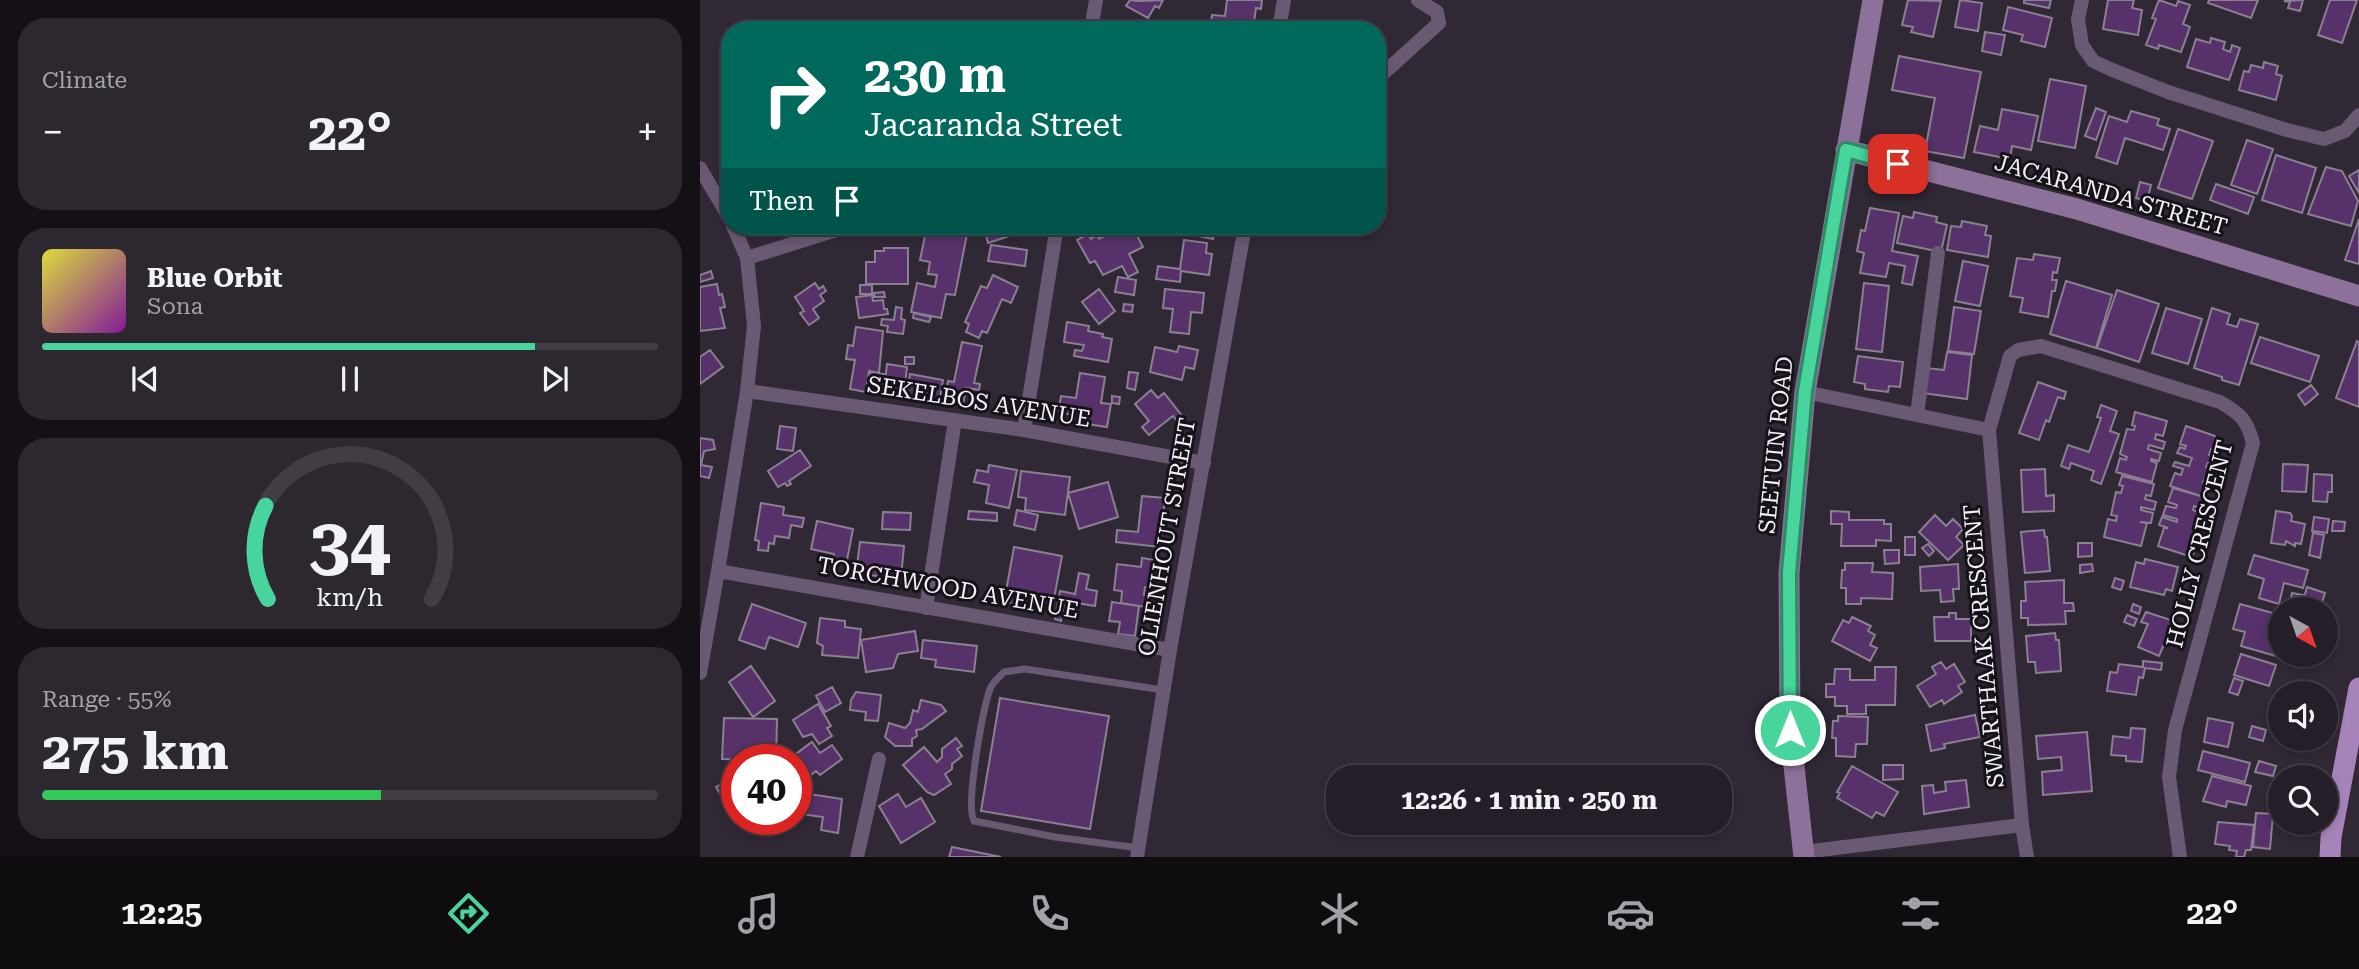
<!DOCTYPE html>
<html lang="en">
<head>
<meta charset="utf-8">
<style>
  body { margin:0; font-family:"Roboto Serif",serif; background:#2d2730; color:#f1f3f6; height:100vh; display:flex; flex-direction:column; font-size:26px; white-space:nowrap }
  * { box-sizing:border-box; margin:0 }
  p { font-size:23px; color:#a3a2a8 }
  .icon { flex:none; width:38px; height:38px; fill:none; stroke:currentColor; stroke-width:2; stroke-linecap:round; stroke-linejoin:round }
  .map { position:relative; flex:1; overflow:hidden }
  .drawer { display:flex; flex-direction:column; gap:18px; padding:18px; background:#141016; width:700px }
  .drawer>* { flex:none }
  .banner { position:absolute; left:21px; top:21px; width:665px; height:214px; border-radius:28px; box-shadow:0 4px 10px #0003,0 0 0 2px #423c45; background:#00695c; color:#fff; overflow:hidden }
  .needle { width:46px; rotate:140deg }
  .tools { position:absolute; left:1568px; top:597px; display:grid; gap:14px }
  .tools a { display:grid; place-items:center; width:70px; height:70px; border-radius:50%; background:#251e28; box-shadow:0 4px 10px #0003,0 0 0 2px #423c45; font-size:35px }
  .speed { position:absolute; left:21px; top:744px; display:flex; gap:14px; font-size:35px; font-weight:700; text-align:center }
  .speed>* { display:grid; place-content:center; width:91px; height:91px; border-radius:50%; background:#251e28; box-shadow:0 4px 10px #0003,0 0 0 2px #423c45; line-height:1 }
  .speed .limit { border:10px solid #d22; background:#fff; color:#111 }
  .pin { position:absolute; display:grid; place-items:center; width:60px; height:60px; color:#fff; margin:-30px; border-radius:14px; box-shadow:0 4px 10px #0006 }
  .me { position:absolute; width:77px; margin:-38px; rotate:0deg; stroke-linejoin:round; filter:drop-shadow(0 0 5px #0008) }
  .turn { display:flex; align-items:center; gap:24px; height:147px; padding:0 28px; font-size:32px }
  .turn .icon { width:91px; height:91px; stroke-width:2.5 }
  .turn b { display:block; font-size:49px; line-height:60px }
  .then { display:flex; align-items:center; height:66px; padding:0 28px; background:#0003; gap:14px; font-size:26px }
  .big { font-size:52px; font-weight:700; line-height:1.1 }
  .drawer .card { flex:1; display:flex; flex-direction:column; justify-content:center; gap:10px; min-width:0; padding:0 24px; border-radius:28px; background:#2d2730 }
  .drawer .dial { align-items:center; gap:0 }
  .dial svg { height:182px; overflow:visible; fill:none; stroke:#423c45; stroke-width:7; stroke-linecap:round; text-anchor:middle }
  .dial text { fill:#f1f3f6; stroke:none }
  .song { display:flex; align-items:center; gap:21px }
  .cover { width:84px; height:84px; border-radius:10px; background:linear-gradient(135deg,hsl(60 70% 55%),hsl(290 70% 35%)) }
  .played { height:7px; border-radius:4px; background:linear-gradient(90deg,#48d49d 80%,#423c45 80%) }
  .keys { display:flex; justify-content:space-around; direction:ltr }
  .heat { display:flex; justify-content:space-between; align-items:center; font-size:38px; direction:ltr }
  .charge { height:10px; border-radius:5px; background:linear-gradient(90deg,#34c759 55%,#423c45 0) }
  .trip { position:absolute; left:626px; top:765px; width:406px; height:70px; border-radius:28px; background:#251e28; box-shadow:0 4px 10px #0003,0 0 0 2px #423c45; font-weight:700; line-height:70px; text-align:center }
  .tabs { display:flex; height:112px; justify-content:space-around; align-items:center; background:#0f0c10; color:#a3a2a8 }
  .tabs .icon { width:49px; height:49px }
  .tabs .active { color:#48d49d }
  .tabs b { font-size:32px; color:#f1f3f6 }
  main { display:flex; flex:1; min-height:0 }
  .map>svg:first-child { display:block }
</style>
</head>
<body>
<main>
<section class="drawer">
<div class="card"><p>Climate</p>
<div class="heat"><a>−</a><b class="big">22°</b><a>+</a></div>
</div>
<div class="card">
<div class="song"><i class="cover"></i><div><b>Blue Orbit</b><p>Sona</p></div></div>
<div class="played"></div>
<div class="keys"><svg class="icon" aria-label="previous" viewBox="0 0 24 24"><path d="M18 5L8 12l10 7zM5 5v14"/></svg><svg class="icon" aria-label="pause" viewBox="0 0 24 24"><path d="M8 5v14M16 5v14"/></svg><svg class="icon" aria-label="next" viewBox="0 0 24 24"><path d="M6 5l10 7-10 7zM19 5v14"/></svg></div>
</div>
<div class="card dial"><svg viewBox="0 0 100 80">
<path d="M14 69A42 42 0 1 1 86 69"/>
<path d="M14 69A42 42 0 0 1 13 28" stroke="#48d49d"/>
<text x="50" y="56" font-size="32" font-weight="700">34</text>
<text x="50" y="72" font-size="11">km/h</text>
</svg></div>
<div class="card"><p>Range · 55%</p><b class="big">275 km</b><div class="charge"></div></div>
</section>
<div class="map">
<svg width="1659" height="857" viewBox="0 0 1659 857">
  <rect width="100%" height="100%" fill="#312836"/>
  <path fill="#57316a" stroke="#8a8091" stroke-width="2" d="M430,0l7,1 26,-1 -4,8 -4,-2 -7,12 -22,-12z
    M527,0h35l-1,9 -5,-1 -2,14h6l-1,7 -39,1 1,-6 -10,-1 1,-8 13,1z
    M1208,0l33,1 -8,36 -22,-5 2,-5 -11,-2z
    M1260,0l22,3 -4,28 -23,-4z
    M1324,0h27l-2,8 -25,-5z
    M1408,0h26l-2,8 10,2 -4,25 -35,-6z
    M1459,0l17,6 2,-5 12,4 -7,19 7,3 -9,25 -22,-7 -1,4 -12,-4 10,-26 -4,-1z
    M1509,0h49l-7,18 -43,-15z
    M1603,0l-3,11 -12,-3 2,-6 -6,-1z
    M1630,0h27l-15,43 -24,-8z
    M1308,7l44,11 -7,29 -24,-6 2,-6 -20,-5z
    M1285,32l20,3 -4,20 -19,-4z
    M1511,38l14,4 -2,7 7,3 2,-7 8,3 -11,32 -42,-13 9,-28 14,4z
    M1199,56l82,16 -17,86 -39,-7 10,-53 -43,-8z
    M1564,62l14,4 -2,8 6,2 -6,24 -37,-10 5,-19 5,1 2,-7 12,3z
    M1350,79l36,7 -11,62 -37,-7z
    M1396,108l10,4 -10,28 -11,-4z
    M1302,109l36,7 -7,34 -19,-4 -2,13 -36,-7 6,-26 18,4z
    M1431,111l28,8 -2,6 13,4 -7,21 -38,-12 -8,26 -21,-7 13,-41 18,6z
    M1478,129l35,12 -21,58 -34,-11z
    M1547,140l26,9 -16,45 -26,-9z
    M1576,155l40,13 -14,45 -40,-13z
    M1626,167l16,4 16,30 -7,25 -43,-12z
    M1659,170v23l-10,-17z
    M1440,182l11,3 -4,16 -11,-3z
    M1516,184l38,13 -6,17 -38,-14z
    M1170,208l29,5 -7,38 26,5 -6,29 -10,-2 3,-17 -16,-3 -3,14 -26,-4 4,-20 -7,-2 4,-21 4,1z
    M1214,212l23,5 -1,5 11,3 -6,27 -44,-9 6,-27 10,2z
    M1659,219v45l-14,-4z
    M1262,221l25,5 -2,9 6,1 -3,21 -41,-7 4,-24 10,1z
    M227,226l40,8 -12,61 -9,-1 -5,24 -30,-6 6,-29 18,4 2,-12 -9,-1 2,-12 -10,-2z
    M283,226h37l2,6 -34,11z
    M425,226h7l11,21 -14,7 9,18 -10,5 -6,-11 -19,9 -8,-14 -5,2 -13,-23 11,-6 3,5 6,-4 2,4z
    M485,226h46l-1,4 -15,-3 -2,12 -15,-3 1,-6 -14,-2z
    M484,240l23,3 -1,10 6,1 -3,21 -28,-4 -1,11 -24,-3 2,-13 22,3z
    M291,245l36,5 -2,16 -37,-5z
    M184,248h24v36h-42v-22h9v-11h9z
    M1334,254l26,4 -3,15 -4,-1 -1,8h5l-2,11h-3l-4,26 -28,-5 3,-14 -13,-2 7,-38 16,2z
    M1263,261l25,5 -8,40 -25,-5z
    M11,271l2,7 -13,4v-7z
    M293,275l25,12 -7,16 -9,-4 -15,34 -5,-2 -3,7 -13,-6 3,-8 -4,-2 16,-36 6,2z
    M418,277l18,3 -2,15 -19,-3z
    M1366,281l46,14 -16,53 -46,-14z
    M115,283l4,6 4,-3 3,5 -6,4 4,6 -11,8 6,9 -10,7 -9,-12 4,-2 -9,-14z
    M1164,283l25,3 -7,66 -26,-3z
    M17,284l2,11 3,-1 3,13 -5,1 5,20 -25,3v-44z
    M160,285h12v9h-12z
    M399,289l16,22 -16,13 -17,-22z
    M465,289l39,4 -2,20 -11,-1 -2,22 -19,-2 3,-23 -10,-1z
    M1417,290l42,14 -20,58 -42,-14z
    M184,292l1,5h-11v-4z
    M172,295l1,6 10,-1 1,9h3l1,5 -29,4 -3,-21z
    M424,304l9,1 -1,7 -9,-1z
    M196,307l6,1 -1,11 4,1 -2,14 -16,-2 1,-6 -7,-1 1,-6 12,1z
    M1254,307l27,4 -7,43 -26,-3z
    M1466,308l36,11 -14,45 -36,-11z
    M1512,308l18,6 -3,10 10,3 3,-8 18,5 -19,61 -17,-5v-3l-28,-9z
    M214,313l17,4 -2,5 -16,-4z
    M367,322l22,4 -1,5 15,3 -1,3 10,2 -4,23 -34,-6 1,-6 7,1 2,-6 -20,-3z
    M156,327l27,4 -4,42 -10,-2 -3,21 -16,-3 5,-29 -9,-1 2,-14 5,1z
    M1560,337l59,19 -9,26 -59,-19z
    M1657,341l2,1v65l-23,-9z
    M262,342l20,4 -8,37 6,1 -1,6 -13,-2 -3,16 -19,-4 4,-19 6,1z
    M479,346l19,4 -4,19 -9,-2 -3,13 -32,-8 5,-25 22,5z
    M10,350l13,17 -23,17v-27z
    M1247,352l25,3 -5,44 -45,-6 4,-25 18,2z
    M1158,356l45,6 -3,25 -11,-1 -1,6 -23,-3v-5l-11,-2z
    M205,357h9v7h-9z
    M187,364l20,3 -3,26 -20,-2z
    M170,372l14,2 -3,17 -13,-2z
    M429,372l9,1 -3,17 -8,-2z
    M380,373l25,4 -4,26 10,1 -4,23 -34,-5 1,-7 -16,-3 3,-16 15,2z
    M210,374l33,6 -4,24 -33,-6z
    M1338,382l28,10 -2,7 -6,-2 -9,25 -3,-2 -7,20 -20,-7z
    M1611,385l7,9 -13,11 -7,-10z
    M451,390l7,8 6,-5 19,24 -6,4 -4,-5 -24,19 -7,-8 7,-6 -14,-17z
    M412,396l8,1 -1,7 -7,-1z
    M1401,405l16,6 -7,20 9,3 -18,50 -10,-4 3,-9 -23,-8 -2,6 -8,-3 7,-21 21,7 12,-34 -4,-1z
    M1435,412l32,9 -4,15 -7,-2 -1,5 10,3 -2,7 -14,-4 -1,4 13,4 -2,8 -8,-2v2l6,2 -5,19 -36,-10 4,-14 6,2 1,-3 -7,-3 7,-25 7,1 1,-4 -3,-1z
    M80,426l16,2 -3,23 -16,-2z
    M1486,426l29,10 -1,14 -3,-1 -2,6 4,1 -2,8 -3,-1 -2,4 4,2 -7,13 5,2 -4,13 -34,-11 5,-13 6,2 2,-6 -10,-3 2,-4 14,4 3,-8 -15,-5 3,-6 5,2 1,-3 -6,-2z
    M0,438l13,2 2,9 -11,2 -3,14 11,2 -3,11 -9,-2z
    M100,450l11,16 -22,15 2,3 -4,2 -2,-3 -7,4 -10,-16z
    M1583,464l25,1 -2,27 -24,-1z
    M289,465l28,5 -8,38 -23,-5 3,-18 -15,-3 3,-12 11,2z
    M1345,469l1,27 8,-1v16l-31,1 -2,-42z
    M321,471l49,6 -5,38 -40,-5 1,-12 -8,-1z
    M1614,474l18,1v17h-4l-1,10 -14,-1z
    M1422,476l32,8 -3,12 -5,-1 -1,4 11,3 -2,8 -13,-3v3l12,3 -2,10 -11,-1 7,1 -6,23 -37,-9 4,-18 8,2 1,-5 -6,-1 5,-23 5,1 2,-7 -4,-1z
    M408,482l10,35 -39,12 -11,-36z
    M1473,488l34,10 -3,11 -10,-3 -1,4 12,4 -4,11h-6l6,2 -4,13 -4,-2 -1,3 5,2 -5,14 -34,-11 6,-18h4l-9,-3 3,-8 15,5v-3l-14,-4 3,-9 10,2 1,-3 -9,-3z
    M442,496l23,2 -5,49 -44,-5 1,-12 21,2z
    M61,503l23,4 -1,8 21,3 -2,9 -11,-2 -2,13 -14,-2 -1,8 -5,-1 -1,8 -10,-1 1,-9 -4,-1z
    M317,510l21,5 -3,15 -21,-5z
    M269,511l28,2v8l-29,-2z
    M1131,511l18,1v8h35v4h7v17l-15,-1v6h-35l1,-22h-11z
    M1576,511l14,2 2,3 -1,5 14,3 -4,20 -6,-1v3l-9,-5 -1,4 -14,-2z
    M183,512l28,1 -1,17 -28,-1z
    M1235,515l11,11 7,-7 10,10 -7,8 8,8 -16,15 -29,-28z
    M1614,517l15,2 -2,14 -15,-2z
    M117,521l36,8 -6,31 -14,1 1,-7 -23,-5z
    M1633,521l12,1 -1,9h-12z
    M1344,530l1,7h2l3,34 -25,2 -4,-41z
    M1613,533l11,2 -4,23 -11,-3z
    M1205,537h10v18h-10z
    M160,542l44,4 -3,32 -45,-4z
    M1378,543h14v13l-14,1z
    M1228,544l6,7 -5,5 -7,-8z
    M314,547l48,9 -9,48 -36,-7 -1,7 -12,-2z
    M1184,550h15v13l-14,1z
    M1554,555l54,15 -5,18 -19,-5 -5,21 -20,-6 5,-19 -16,-5z
    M442,558l19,3 -3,27 -13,-1 -1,8 9,1 -2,12 -30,-5 1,-12 -8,-1 3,-26 24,3z
    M1445,559l33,8 -6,24 -6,-2 -2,6 -34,-8 6,-25 8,2z
    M1145,563h28l-1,9 21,1 -1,26 -31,-1v6h-15v-16h-5l1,-18h3z
    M1258,564l1,25h-6l1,12 -13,1 -1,-12 -19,1 -1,-24z
    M1392,564l1,7 -13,2v-8z
    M379,573l10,2 -3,14 11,2 -2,15 -30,-5 -4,20 -6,-2 5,-28 15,3z
    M1415,578l9,3 -3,9 -9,-3z
    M1364,580v23h9l1,8h-9l1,13 -38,1v-7h-7v-17h5l-1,-19z
    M1607,587l18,6 -5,16 -18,-4z
    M1592,593l11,2 -2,10 -11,-2z
    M412,602l27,4 -4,30 -17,-2 2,-12 -11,-1z
    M52,604l54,19 -8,24 -29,-10 -4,12 -26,-9z
    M1433,604l8,3 -2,7 -8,-3z
    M1540,604l40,11 -3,14 3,1 -1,27 -38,-11 4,-14 -12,-3z
    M1446,612l28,9 -15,35 -21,-9 10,-23 -7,-2z
    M1249,613h7v6h15v22h-36l-1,-24h15z
    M1427,615l10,4 -3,7 -10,-4z
    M1152,617l19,9 -3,5 7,4 -5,10 7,3 -7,13 -38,-20 11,-21 6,3z
    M120,618l25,3v6l16,2 -3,29 -36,-3 1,-9 -6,-3z
    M215,631l3,20 -20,3 -5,14 -27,4 -5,-32z
    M1355,633l1,7h3l2,31 -25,2 -1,-11h-7l-2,-26z
    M223,640l54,6 -3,26 -39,-5 1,-7 -15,-2z
    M1541,654l35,11 -7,21 -35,-11z
    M1443,661l19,2 -1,7 -16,-2 -2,10 -4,-1 -3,18 -29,-4 3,-19 7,1 2,-9 24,3z
    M1241,662l5,7 8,-5 11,18 -7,4 4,6 -18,12 -2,-4 -12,7 -13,-21 19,-12 -4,-7z
    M51,666l24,35 -22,16 -24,-35z
    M1175,667h21l-1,38h-29v9h-19v-8h-12v-9h-9v-13h8l1,-15h15v11h25z
    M1534,678l9,3 -5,14 -9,-3z
    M132,687l9,16 -16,9 -9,-16z
    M156,692l25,3 -3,26 -13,-1 1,-8 -16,-2 1,-10z
    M300,698l109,18 -19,113 -109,-18z
    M221,700l20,5 5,6 -24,18 -6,1 1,6 -5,3v7h-17l-10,-9 4,-14 16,5 5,-5 3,-13 5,2z
    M118,704l13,22 -4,2 5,8 -13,8 -7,-10 -9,3 -10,-17z
    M1275,715l5,22 -36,7 1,4 -14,3 -5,-26z
    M1138,716l30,1 -1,27h-11l-1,13 -19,-1v-18h-4l1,-17h5z
    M24,718l53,1 -1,41 -54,-1z
    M1508,718l25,5 -5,24 -24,-5z
    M1552,726l14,4 -3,11 -14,-4z
    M1431,728l14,1 -3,33 -16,-1v-5l-15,-1 2,-19 17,2z
    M1387,732l5,59 -49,4 -1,-23 20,-2 -1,-13 -23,2 -2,-23z
    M256,738l6,8 -5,3 5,7 -10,8v5l-7,5 6,10 -17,11 -7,-3 -24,-27 21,-18 13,15 5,-5v-8z
    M112,742l8,11 12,-8 10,14 -22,16 -4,-4 -8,6 -15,-21z
    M1503,751l47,12 -5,19 -47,-12z
    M1559,761l17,5 -3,10 -18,-4z
    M1183,765h20v14l-20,1z
    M1152,766l46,26 -14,24 -8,-4 -4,6 -35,-20 3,-5 -3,-1z
    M37,775v29l-8,4 -13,-21z
    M1512,776l39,10 -5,19 -19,-4 -1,6 -23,-6z
    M1266,780l3,27 -45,7 -2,-28 11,-1 1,8 12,-2 -1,-9z
    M103,793l39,6 -4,34 -17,-3 2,-13 -23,-3z
    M198,794l8,13 15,-9 14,24 -34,21 -22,-37z
    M1556,813l17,1 -3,35 -17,-2z
    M1518,822l36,3 -3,25h-5l-2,7h-8l1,-6 -8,-1 1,-4 -15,-2z
    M252,847l49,10h-52z"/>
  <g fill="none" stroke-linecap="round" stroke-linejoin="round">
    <path stroke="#695973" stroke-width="7" d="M439,848l-84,-11 -81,-16c-9,-16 9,-112 16,-132 2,-6 9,-12 14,-17l21,-3 138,21"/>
    <path stroke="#695973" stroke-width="14" d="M1382,0l-4,19 4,26 11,16 17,8 58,23 119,38 37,9 21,-8 14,-16
      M391,30l5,-30
      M579,30l5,-30
      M677,79l62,-56 -2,-11 -19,-12
      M0,168l30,51
      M47,258l102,-32
      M47,391l277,39 180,33
      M1105,392l184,38
      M1217,415l21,-162
      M324,430l33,-204
      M18,571l452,79
      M226,608l29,-188
      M0,673l18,-102 29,-180 7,-65 -7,-68 -14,-32
      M1104,852l218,-27
      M157,857l22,-98
      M437,857l33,-207 75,-424
      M1327,857l-5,-32 -33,-395 21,-74 8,-6 23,-4 179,56c21,12 27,18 33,41l-78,287 -6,47 11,80"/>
    <path stroke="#8c719b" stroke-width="21" d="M1146,150l231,59 282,87
      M1104,857l-14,-127 -1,-157 16,-181 68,-392"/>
    <path stroke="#a684ba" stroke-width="21" d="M1630,857l1,-20 28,-149"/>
  </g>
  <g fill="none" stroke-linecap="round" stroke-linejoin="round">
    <g stroke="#2f8a66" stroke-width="18">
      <path id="route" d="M1090,730l-1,-157 16,-182 41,-241 52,14"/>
    </g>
    <use href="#route" stroke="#48d49d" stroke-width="12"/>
  </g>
  <g text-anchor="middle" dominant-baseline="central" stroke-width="6" stroke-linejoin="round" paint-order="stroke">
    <g font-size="23" fill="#f5eff8" stroke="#161219">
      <text transform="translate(1411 195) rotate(16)">JACARANDA STREET</text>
      <text transform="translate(279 402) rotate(9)">SEKELBOS AVENUE</text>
      <text transform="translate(1076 445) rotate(-84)">SEETUIN ROAD</text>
      <text transform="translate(467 537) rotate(-80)">OLIENHOUT STREET</text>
      <text transform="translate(1500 544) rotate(-76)">HOLLY CRESCENT</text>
      <text transform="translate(248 588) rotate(10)">TORCHWOOD AVENUE</text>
      <text transform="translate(1284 646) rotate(-95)">SWARTHAAK CRESCENT</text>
    </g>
  </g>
</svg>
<div class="tools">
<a><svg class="needle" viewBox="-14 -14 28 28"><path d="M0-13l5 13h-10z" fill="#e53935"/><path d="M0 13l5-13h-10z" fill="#a3a2a8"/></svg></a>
<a><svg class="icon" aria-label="sound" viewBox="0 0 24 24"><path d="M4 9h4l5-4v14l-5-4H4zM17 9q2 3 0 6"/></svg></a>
<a><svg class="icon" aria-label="search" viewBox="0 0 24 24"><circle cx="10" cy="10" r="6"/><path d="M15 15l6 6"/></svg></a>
</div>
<div class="speed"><div class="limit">40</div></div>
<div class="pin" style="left:1198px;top:164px;background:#d93025"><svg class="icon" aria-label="arrive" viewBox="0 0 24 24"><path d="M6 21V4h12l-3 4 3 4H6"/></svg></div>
<svg class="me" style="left:1090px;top:730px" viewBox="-20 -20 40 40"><circle r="17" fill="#48d49d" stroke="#fff" stroke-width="3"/><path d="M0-11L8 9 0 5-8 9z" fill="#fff"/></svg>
<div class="trip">12:26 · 1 min · 250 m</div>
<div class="banner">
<div class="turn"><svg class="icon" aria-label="right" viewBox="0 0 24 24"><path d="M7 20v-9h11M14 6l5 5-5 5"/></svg><div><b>230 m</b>Jacaranda Street</div></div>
<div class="then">Then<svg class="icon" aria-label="arrive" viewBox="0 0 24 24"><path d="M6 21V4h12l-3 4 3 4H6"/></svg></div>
</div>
</div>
</main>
<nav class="tabs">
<b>12:25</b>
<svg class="icon active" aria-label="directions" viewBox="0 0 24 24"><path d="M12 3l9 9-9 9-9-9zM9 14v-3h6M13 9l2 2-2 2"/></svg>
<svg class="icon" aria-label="music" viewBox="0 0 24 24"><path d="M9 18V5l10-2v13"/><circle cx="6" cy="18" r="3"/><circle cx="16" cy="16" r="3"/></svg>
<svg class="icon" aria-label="phone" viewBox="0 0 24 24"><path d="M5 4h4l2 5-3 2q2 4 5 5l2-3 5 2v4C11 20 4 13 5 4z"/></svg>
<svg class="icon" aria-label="climate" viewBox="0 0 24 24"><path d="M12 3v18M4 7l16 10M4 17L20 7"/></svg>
<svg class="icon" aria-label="car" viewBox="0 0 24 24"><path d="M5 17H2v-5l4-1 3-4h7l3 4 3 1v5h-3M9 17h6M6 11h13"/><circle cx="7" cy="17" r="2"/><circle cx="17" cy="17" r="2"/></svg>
<svg class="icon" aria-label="filters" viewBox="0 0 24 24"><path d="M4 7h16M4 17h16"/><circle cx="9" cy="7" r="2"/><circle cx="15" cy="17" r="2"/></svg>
<b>22°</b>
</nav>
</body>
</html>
